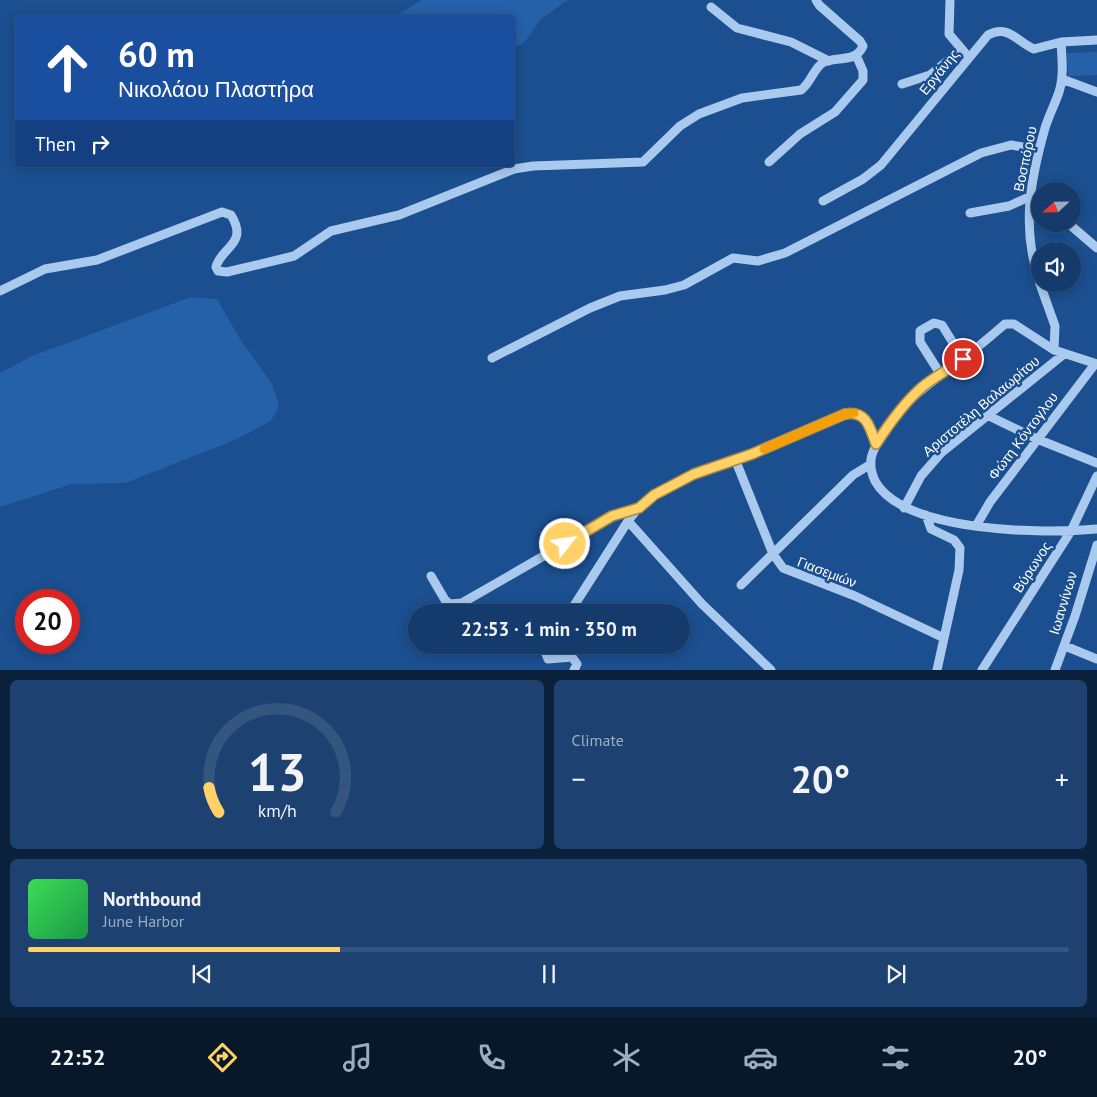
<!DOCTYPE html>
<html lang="en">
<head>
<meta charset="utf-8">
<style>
  body { margin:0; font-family:"PT Sans",sans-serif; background:#1d4271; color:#f1f3f6; height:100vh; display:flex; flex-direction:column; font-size:19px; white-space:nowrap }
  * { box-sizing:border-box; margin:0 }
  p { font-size:16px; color:#9dadc1 }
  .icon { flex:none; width:28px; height:28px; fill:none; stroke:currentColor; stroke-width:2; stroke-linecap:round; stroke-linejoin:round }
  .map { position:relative; height:670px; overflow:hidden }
  .sheet { display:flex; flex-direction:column; gap:10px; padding:10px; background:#0b203b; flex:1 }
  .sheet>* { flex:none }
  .banner { position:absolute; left:15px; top:15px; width:500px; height:152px; border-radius:5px; box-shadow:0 2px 12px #0003,0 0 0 1px #33557e; background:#1a4fa0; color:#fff; overflow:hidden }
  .needle { width:32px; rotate:248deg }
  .tools { position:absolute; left:1031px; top:182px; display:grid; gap:10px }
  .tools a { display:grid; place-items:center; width:50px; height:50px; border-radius:50%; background:#143b6b; box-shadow:0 2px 12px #0003,0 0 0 1px #33557e; font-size:25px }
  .speed { position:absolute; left:15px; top:589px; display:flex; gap:10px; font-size:25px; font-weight:700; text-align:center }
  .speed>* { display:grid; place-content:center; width:65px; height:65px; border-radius:50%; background:#143b6b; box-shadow:0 2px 12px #0003,0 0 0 1px #33557e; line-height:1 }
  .speed .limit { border:8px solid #d22; background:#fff; color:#111 }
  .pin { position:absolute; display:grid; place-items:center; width:42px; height:42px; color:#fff; margin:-21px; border:2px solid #fff; border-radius:50%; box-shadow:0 1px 5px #0007 }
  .me { position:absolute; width:55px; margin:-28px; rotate:60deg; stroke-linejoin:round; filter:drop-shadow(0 0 4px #0008) }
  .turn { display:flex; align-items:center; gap:18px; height:105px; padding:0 20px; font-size:22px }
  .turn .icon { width:65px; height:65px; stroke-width:2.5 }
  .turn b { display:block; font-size:35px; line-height:42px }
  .then { display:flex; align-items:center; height:48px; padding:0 20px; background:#0003; gap:10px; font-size:19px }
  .big { font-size:38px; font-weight:700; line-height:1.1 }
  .sheet .tile { flex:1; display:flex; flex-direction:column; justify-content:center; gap:8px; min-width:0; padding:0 18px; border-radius:8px; background:#1d4271 }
  .sheet .dial { align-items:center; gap:0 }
  .dial svg { height:130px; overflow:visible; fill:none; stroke:#33557e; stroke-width:7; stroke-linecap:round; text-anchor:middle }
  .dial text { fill:#f1f3f6; stroke:none }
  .song { display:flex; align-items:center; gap:15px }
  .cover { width:60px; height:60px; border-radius:8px; background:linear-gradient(135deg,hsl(130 70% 55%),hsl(140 70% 35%)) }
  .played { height:5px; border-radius:2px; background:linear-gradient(90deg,#ffd166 30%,#33557e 30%) }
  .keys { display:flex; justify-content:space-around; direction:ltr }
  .heat { display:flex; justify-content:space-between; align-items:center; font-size:28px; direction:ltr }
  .sheet .tiles { flex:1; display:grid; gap:10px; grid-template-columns:1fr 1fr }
  .tile:last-child { grid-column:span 2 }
  .trip { position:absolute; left:408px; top:604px; width:282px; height:50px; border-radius:25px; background:#143b6b; box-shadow:0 2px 12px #0003,0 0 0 1px #33557e; font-weight:700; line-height:50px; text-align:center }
  .tab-bar { display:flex; height:80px; justify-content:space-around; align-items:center; background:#08182b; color:#9dadc1 }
  .tab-bar .icon { width:35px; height:35px }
  .tab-bar .current { color:#ffd166 }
  .tab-bar b { font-size:22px; color:#f1f3f6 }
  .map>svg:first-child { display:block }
</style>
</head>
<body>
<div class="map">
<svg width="1097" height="670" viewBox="0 0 1097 670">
  <rect width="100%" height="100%" fill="#1b4f8f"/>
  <path fill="#2461a8" d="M421,0h147l-26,18 -18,25 -11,4 -1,-29 -117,-1z
    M1097,52v23l-29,1 -1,-23z
    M191,297l26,2 23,40 32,45 7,22 -8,15 -36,19 -110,43 -53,1 -72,23v-134l32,-17z"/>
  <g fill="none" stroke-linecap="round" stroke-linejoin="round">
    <path stroke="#a9c9ee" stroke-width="9" d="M950,0l-1,34 16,19
      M711,7l26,21 54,14 38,19
      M1062,79l35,13
      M902,84l28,-9 31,-25
      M769,162l31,-28 35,-22 28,-32v-9l-7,-16
      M823,201l40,-22 18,-14 107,-130c21,-11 29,7 46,14l27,-7 36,-2
      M970,213l39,-7 22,-10 9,3
      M1069,224l28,24
      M1040,283c-19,-54 -10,-102 5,-155 4,-13 10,-24 14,-36 5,-16 3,-33 2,-50
      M1040,284l15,42 -1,24
      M0,291l45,-22 52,-9 125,-48 9,3c18,29 -10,32 -15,52l2,4 9,1 67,-16 37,-25 68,-16 115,-46 19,-3 110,-4 37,-36 19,-12 43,-16 59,-8c10,-7 13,-23 23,-28 14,-6 32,1 39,-16l-3,-5 -41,-36 -3,-5
      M492,358l98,-50 30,-12 45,-6 19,-5 49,-27 25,3 27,-8 196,-100 30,-8 28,5
      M1097,364l-43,-14 -40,-26h-9c-14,12 -29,25 -44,36 -34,26 -72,49 -88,92 -4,9 -2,20 2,29 29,52 169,53 222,48
      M941,375l-21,-33v-11l14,-8 8,2 21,34
      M989,416l48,23 60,24
      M735,459l38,95 10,14 72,28 89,42
      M904,508l17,-32 20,-23 123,-99
      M926,515l5,14 23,11 6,8 -1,22 -22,100
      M628,521l74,83 69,66
      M976,526l14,-24 105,-138
      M431,576l14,24 5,4 12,-1 151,-87 25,-8
      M741,585l112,-110 18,-11
      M570,612l58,-91 11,-14 15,-12 40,-21 58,-20 94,-40c21,-2 24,14 30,30
      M550,645l-4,9 2,5 24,-2 5,7 -3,6
      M1065,646l32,13
      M982,670l89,-139 26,-55
      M1055,670l20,-54 22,-71"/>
  </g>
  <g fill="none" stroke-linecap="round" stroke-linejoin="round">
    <g stroke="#a68842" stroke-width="12">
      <path id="route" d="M565,544l47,-28 27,-8 15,-13 40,-21 58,-20 93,-40c22,-4 25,14 31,30 13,-20 27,-40 45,-56 13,-11 29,-19 42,-29"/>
    </g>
    <use href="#route" stroke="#ffd166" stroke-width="9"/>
    <path stroke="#f59e0b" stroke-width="9" d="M764,449l81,-35 9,-1"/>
  </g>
  <g text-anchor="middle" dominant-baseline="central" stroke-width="5" stroke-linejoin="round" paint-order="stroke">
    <g font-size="14" fill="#fff" stroke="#1b4f8f">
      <text transform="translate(939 72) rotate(-51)">Εργάνης</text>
      <text transform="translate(1025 159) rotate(-78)">Βοσπόρου</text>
      <text transform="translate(981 406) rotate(-40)">Αριστοτέλη Βαλαωρίτου</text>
      <text transform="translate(1023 436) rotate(-53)">Φώτη Κόντογλου</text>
      <text transform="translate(1032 567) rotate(-57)">Βύρωνος</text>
      <text transform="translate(827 572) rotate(21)">Γιασεμιών</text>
      <text transform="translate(1063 603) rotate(-73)">Ιωαννίνων</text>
    </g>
  </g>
</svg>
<div class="tools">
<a><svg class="needle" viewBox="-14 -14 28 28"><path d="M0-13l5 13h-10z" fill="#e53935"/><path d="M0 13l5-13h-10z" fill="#9dadc1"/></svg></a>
<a><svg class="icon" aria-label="sound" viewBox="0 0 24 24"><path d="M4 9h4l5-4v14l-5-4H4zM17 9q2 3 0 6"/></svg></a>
</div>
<div class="speed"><div class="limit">20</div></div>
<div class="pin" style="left:963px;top:359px;background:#d93025"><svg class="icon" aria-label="arrive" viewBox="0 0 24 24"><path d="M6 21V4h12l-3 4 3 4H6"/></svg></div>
<svg class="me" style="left:565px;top:544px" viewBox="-20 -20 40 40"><circle r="17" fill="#ffd166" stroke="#fff" stroke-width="3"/><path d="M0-11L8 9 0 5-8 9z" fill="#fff"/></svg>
<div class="trip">22:53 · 1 min · 350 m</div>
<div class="banner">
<div class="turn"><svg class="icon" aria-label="ahead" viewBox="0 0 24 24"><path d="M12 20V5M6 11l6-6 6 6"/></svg><div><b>60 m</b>Νικολάου Πλαστήρα</div></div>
<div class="then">Then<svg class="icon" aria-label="right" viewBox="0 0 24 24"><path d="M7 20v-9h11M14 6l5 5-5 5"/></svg></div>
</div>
</div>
<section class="sheet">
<div class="tiles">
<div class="tile dial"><svg viewBox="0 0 100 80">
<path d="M14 69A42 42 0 1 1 86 69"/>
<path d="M14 69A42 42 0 0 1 8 54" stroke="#ffd166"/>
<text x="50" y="56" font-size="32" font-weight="700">13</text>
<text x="50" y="72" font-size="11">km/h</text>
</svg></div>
<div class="tile"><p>Climate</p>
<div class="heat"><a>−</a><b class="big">20°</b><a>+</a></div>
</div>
<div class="tile">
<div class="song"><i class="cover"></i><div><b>Northbound</b><p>June Harbor</p></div></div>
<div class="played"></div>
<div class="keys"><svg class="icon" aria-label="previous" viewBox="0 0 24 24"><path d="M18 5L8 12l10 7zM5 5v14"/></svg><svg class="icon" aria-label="pause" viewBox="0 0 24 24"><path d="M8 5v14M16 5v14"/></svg><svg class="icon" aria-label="next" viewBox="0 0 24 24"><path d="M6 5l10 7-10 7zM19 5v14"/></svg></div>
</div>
</div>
</section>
<nav class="tab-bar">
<b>22:52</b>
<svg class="icon current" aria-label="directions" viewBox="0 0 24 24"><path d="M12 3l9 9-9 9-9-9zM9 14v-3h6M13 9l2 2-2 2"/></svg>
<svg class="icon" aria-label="music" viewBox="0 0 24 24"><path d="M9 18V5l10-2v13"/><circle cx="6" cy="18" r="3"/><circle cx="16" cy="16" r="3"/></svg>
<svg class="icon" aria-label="phone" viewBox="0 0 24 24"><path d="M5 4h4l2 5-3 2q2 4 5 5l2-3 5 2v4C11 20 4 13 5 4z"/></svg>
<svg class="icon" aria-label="climate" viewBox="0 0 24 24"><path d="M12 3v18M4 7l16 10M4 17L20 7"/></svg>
<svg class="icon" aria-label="car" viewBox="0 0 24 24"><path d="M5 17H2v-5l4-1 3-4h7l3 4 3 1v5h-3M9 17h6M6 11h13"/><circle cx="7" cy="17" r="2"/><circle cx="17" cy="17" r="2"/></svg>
<svg class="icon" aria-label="filters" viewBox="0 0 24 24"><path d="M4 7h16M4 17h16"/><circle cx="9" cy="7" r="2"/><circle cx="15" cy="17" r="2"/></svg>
<b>20°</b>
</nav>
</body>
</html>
